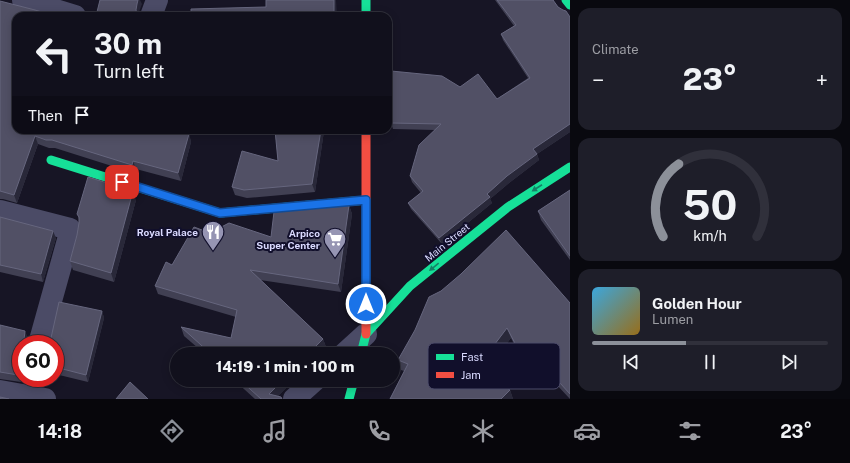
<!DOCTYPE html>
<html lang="en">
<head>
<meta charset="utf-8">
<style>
  body { margin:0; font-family:"Public Sans",sans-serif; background:#1e1e29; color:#f1f3f6; height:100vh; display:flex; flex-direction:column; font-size:15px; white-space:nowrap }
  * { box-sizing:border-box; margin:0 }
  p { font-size:13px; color:#9c9da3 }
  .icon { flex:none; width:22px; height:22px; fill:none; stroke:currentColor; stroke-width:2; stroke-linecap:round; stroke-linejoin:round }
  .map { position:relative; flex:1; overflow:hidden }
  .details { display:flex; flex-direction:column; gap:8px; padding:8px; background:#09090f; width:280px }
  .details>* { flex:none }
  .top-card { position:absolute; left:12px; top:12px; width:380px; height:122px; border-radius:12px; box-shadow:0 2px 10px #0003,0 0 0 1px #30303b; background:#11101c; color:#f1f3f6; overflow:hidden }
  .speed { position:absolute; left:12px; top:335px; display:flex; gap:8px; font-size:20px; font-weight:700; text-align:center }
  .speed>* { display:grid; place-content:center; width:52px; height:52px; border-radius:50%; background:#11101c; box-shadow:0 2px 10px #0003,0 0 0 1px #30303b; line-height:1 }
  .speed .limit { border:6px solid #d22; background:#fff; color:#111 }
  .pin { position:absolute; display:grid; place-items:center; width:34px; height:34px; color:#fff; margin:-17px; border-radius:8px; box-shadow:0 2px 6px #0006 }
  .me { position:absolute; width:44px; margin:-22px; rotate:0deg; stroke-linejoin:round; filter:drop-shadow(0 0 3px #0008) }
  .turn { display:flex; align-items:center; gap:14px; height:84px; padding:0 16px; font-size:18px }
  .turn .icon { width:52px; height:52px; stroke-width:2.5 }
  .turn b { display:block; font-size:28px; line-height:34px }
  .then { display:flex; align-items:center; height:38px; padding:0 16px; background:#0003; gap:8px; font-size:15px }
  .big { font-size:30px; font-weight:800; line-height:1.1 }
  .details .widget { flex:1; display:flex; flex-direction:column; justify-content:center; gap:6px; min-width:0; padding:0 14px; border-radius:12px; background:#1e1e29 }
  .details .dial { align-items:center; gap:0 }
  .dial svg { height:104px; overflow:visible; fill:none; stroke:#30303b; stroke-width:7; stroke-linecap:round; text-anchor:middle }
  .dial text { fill:#f1f3f6; stroke:none }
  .song { display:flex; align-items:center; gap:12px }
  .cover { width:48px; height:48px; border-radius:6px; background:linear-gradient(135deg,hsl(200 70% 55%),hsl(40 70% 35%)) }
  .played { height:4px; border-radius:2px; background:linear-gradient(90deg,#8c9099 40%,#30303b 40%) }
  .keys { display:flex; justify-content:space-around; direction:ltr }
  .heat { display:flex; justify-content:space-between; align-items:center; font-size:22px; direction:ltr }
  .trip { position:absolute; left:170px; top:347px; width:230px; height:40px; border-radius:20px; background:#11101c; box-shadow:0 2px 10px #0003,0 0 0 1px #30303b; font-weight:800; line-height:40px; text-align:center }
  .tabs { display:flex; height:64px; justify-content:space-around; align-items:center; background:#07060b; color:#9c9da3 }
  .tabs .icon { width:28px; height:28px }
  .tabs .current { color:#8c9099 }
  .tabs b { font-size:18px; color:#f1f3f6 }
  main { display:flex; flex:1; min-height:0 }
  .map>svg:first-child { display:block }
</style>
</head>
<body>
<main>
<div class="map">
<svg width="570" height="399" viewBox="0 0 570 399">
  <rect width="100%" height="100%" fill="#171525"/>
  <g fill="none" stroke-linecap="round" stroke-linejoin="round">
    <path stroke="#4b4b66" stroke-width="22" d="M23,0l52,16
      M151,16l6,-16
      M0,211l70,18 -2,11 -29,104
      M344,354l22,-20
      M0,391l45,8
      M294,399l21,-19"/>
    <path stroke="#16e098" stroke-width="9" d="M366,0v16
      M566,0l4,5
      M51,160l169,53 146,-13
      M361,354l5,-20 44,-48 98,-79 62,-40
      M349,399l5,-19"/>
    <path stroke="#f24e42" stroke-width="9" d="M366,130v204"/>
  </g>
  <path fill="#414053" d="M495,0h59v2l4,5 12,10v115l-33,22 2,6 -30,23 -19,16 2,4 -50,41 -31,-35 -3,-6 13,-10 -9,-11 -2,-6 25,-46 -42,-1 -2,-6 69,-36 37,12 31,-21 -25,-38 -2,-6 13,-8z
    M0,1l16,129 173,4 2,8 -10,39 -45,-12 -2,4 -79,-25h-6l-11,-4 -21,59 -14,-4h-3z
    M275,130h78l-29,1 -9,61 -68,6 -12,-3 -3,-8 46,-26z
    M570,190v70l-29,-40 -3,-9z
    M136,200l-22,82 -41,-12 -3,-9 7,-26 2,-12v-4l-2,-5z
    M349,205l3,9 -11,78 -81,-12 63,59 3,8 -6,7h-115l-21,-18 -3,-9 50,11 5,-21 -78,-23 -3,-8 17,-21 38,-32 61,4z
    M0,217l56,21 -13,44 -43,-10z
    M570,303v96l-28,-30 -10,11 -21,-42 -28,36 27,16 3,9h-123l14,-28 -3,-1 -3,-10z
    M102,311l2,7 -16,64 -33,-8v-30l-4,-6z
    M0,325l28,13 -1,6h-6v38l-21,-3z
    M234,380h60l-16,16 4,3h-27z"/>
  <path fill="#292839" d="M138,0h2l2,4 -3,8v4h-1l-2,-6 1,-6z
    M334,0h2l1,16h-3z
    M570,124v8l-33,22 2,6 -30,23 -19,16 2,4 -50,41 -3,-6 48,-44 46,-45z
    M321,130h3v1l-9,61 -3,-8z
    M189,134l2,8 -10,39 -3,-8z
    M35,136l3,8 -21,59 -3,-8z
    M133,161l3,8 -2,4 -2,-8z
    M133,191l3,9 -22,82 -3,-9z
    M349,205l3,9 -11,78 -3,-8z
    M53,231l3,7 -13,44 -2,-8z
    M102,311l2,7 -16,64 -2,-7z
    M507,328l4,10 -32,41 -3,-10z
    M25,331l3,7 -1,6h-1l-2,-4z
    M323,339l3,8 -6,7h-12z
    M539,360l3,9 -10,11 -3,-10z
    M21,367v11h1l-1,4 -3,-7z
    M283,380h11l-19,19 -6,-5z
    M510,390l3,9h-12z"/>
  <path fill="#515065" stroke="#66667e" d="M100,0h38l-1,4 -1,6 2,6h-42z
    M266,0h68v16h-143v-7l75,-2z
    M497,0h56l5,7 5,3 3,1 4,6v107l-37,25 4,5 -30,22 -20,18 3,3 -51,41 -31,-35 15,-12 -13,-15 9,-31 22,-21 -50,-1v-52l51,5 18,11 18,-13 19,25 33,-21 -29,-44 15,-9z
    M0,1l35,9 21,6h-40v114h157l16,4 -11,39 -45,-12 -1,4 -80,-25h-6l-11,-4 -21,59 -14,-4z
    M275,130h46l-9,54 -68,6 -12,-3 10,-36 36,10z
    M88,177l45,14 -22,82 -41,-12 7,-26 2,-12v-6l-2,-3z
    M570,190v66l-32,-45z
    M349,205l-11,79 -88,-14 73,69 -15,15h-97l-30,-27 50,11 6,-28 -82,-24 11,-24 6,3 22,-38 16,6 19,-10 42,14 3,-25z
    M0,217l53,14 -12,43 -41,-9z
    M506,230l64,73v91l-31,-34 -10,10 -22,-42 -31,41 34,21 -9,9h-111l18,-35 -10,-4 17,-30 14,-33 12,-6 20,-17z
    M59,302l43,9 -16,64 -31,-8v-23h-9l3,-6h2z
    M0,325l25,6 -1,9 3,4h-6v23l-3,8 -18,-3z
    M240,380h43l-14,14 12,3 1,2h-21z
    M130,382l18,17h-32z
    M0,397l9,2h-9z"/>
  <defs><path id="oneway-solid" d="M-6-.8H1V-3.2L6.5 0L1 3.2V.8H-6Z"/></defs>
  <g fill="#148267">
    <use href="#oneway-solid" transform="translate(537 188) rotate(147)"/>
    <use href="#oneway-solid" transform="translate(434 267) rotate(141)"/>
  </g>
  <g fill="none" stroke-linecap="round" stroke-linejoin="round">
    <g stroke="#114b97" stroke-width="10">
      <path id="route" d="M122,182l98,31 146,-13v104"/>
    </g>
    <use href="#route" stroke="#1a73e8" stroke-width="7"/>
  </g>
  <defs>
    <g id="restaurant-pin" transform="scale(1.15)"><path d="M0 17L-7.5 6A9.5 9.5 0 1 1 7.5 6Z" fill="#9695b3" stroke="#110f2b"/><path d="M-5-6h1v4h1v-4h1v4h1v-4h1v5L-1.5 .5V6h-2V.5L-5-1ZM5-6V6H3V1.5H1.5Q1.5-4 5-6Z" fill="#fff"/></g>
    <g id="supermarket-pin" transform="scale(1.15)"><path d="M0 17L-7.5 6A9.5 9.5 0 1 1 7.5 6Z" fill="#9695b3" stroke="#110f2b"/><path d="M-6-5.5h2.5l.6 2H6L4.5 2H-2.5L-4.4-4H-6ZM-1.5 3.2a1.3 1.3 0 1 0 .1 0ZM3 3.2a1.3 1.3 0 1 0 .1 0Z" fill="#fff"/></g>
  </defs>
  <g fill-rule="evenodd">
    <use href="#restaurant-pin" x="213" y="232"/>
    <use href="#supermarket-pin" x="335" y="239"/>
  </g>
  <g text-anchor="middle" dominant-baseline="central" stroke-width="4" stroke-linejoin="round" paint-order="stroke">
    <g font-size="10" font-weight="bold" fill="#dadaff" stroke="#110f2b" text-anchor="end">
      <text x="198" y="232">Royal Palace</text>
      <text x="320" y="233">Arpico<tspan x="320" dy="12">Super Center</tspan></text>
    </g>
    <g font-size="10" fill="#dadaff" stroke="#110f2b">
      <text transform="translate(447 242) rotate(-39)">Main Street</text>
    </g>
  </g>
  <rect x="428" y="343" width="132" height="46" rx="6" fill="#110f2b" stroke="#4d4c6b" stroke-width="1"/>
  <rect x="436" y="354" width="18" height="6" fill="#16e098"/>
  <rect x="436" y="372" width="18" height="6" fill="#f24e42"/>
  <g font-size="11" fill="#dadaff">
    <text x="461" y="361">Fast</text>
    <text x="461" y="379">Jam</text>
  </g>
</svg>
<div class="speed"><div class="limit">60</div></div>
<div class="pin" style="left:122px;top:182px;background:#d93025"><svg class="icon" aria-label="arrive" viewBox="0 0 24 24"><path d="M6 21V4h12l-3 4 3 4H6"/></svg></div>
<svg class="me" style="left:366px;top:304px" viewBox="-20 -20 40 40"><circle r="17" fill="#1a73e8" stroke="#fff" stroke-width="3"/><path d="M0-11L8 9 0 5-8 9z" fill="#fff"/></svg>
<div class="trip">14:19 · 1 min · 100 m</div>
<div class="top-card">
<div class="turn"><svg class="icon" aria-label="left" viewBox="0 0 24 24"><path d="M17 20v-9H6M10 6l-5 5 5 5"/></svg><div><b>30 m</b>Turn left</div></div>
<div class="then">Then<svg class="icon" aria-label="arrive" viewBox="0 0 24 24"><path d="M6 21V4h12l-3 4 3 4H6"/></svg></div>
</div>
</div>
<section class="details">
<div class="widget"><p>Climate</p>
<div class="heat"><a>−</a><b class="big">23°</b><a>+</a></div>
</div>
<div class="widget dial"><svg viewBox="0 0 100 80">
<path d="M14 69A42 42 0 1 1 86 69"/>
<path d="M14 69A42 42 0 0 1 26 13" stroke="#8c9099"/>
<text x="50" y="56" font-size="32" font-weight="700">50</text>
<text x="50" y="72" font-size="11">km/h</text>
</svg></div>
<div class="widget">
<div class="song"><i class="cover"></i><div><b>Golden Hour</b><p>Lumen</p></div></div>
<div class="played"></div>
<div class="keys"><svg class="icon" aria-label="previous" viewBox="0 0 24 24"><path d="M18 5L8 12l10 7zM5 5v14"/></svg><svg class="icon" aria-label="pause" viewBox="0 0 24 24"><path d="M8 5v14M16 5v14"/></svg><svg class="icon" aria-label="next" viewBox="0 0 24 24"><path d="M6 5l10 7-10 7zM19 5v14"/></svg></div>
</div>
</section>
</main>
<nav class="tabs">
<b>14:18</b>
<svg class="icon current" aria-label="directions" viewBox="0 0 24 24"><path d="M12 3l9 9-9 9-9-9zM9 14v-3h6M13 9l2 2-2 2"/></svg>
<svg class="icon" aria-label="music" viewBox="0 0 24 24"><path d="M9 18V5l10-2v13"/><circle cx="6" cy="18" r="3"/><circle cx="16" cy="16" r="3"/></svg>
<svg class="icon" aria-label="phone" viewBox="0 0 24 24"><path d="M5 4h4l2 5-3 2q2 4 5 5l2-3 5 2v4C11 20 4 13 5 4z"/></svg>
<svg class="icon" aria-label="climate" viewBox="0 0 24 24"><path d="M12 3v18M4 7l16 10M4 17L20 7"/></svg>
<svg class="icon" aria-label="car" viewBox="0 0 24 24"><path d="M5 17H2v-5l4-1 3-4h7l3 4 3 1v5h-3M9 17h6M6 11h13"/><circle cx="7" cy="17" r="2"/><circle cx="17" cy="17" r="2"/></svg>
<svg class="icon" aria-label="filters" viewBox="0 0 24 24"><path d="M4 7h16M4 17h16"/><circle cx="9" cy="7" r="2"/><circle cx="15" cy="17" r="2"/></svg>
<b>23°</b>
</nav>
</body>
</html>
